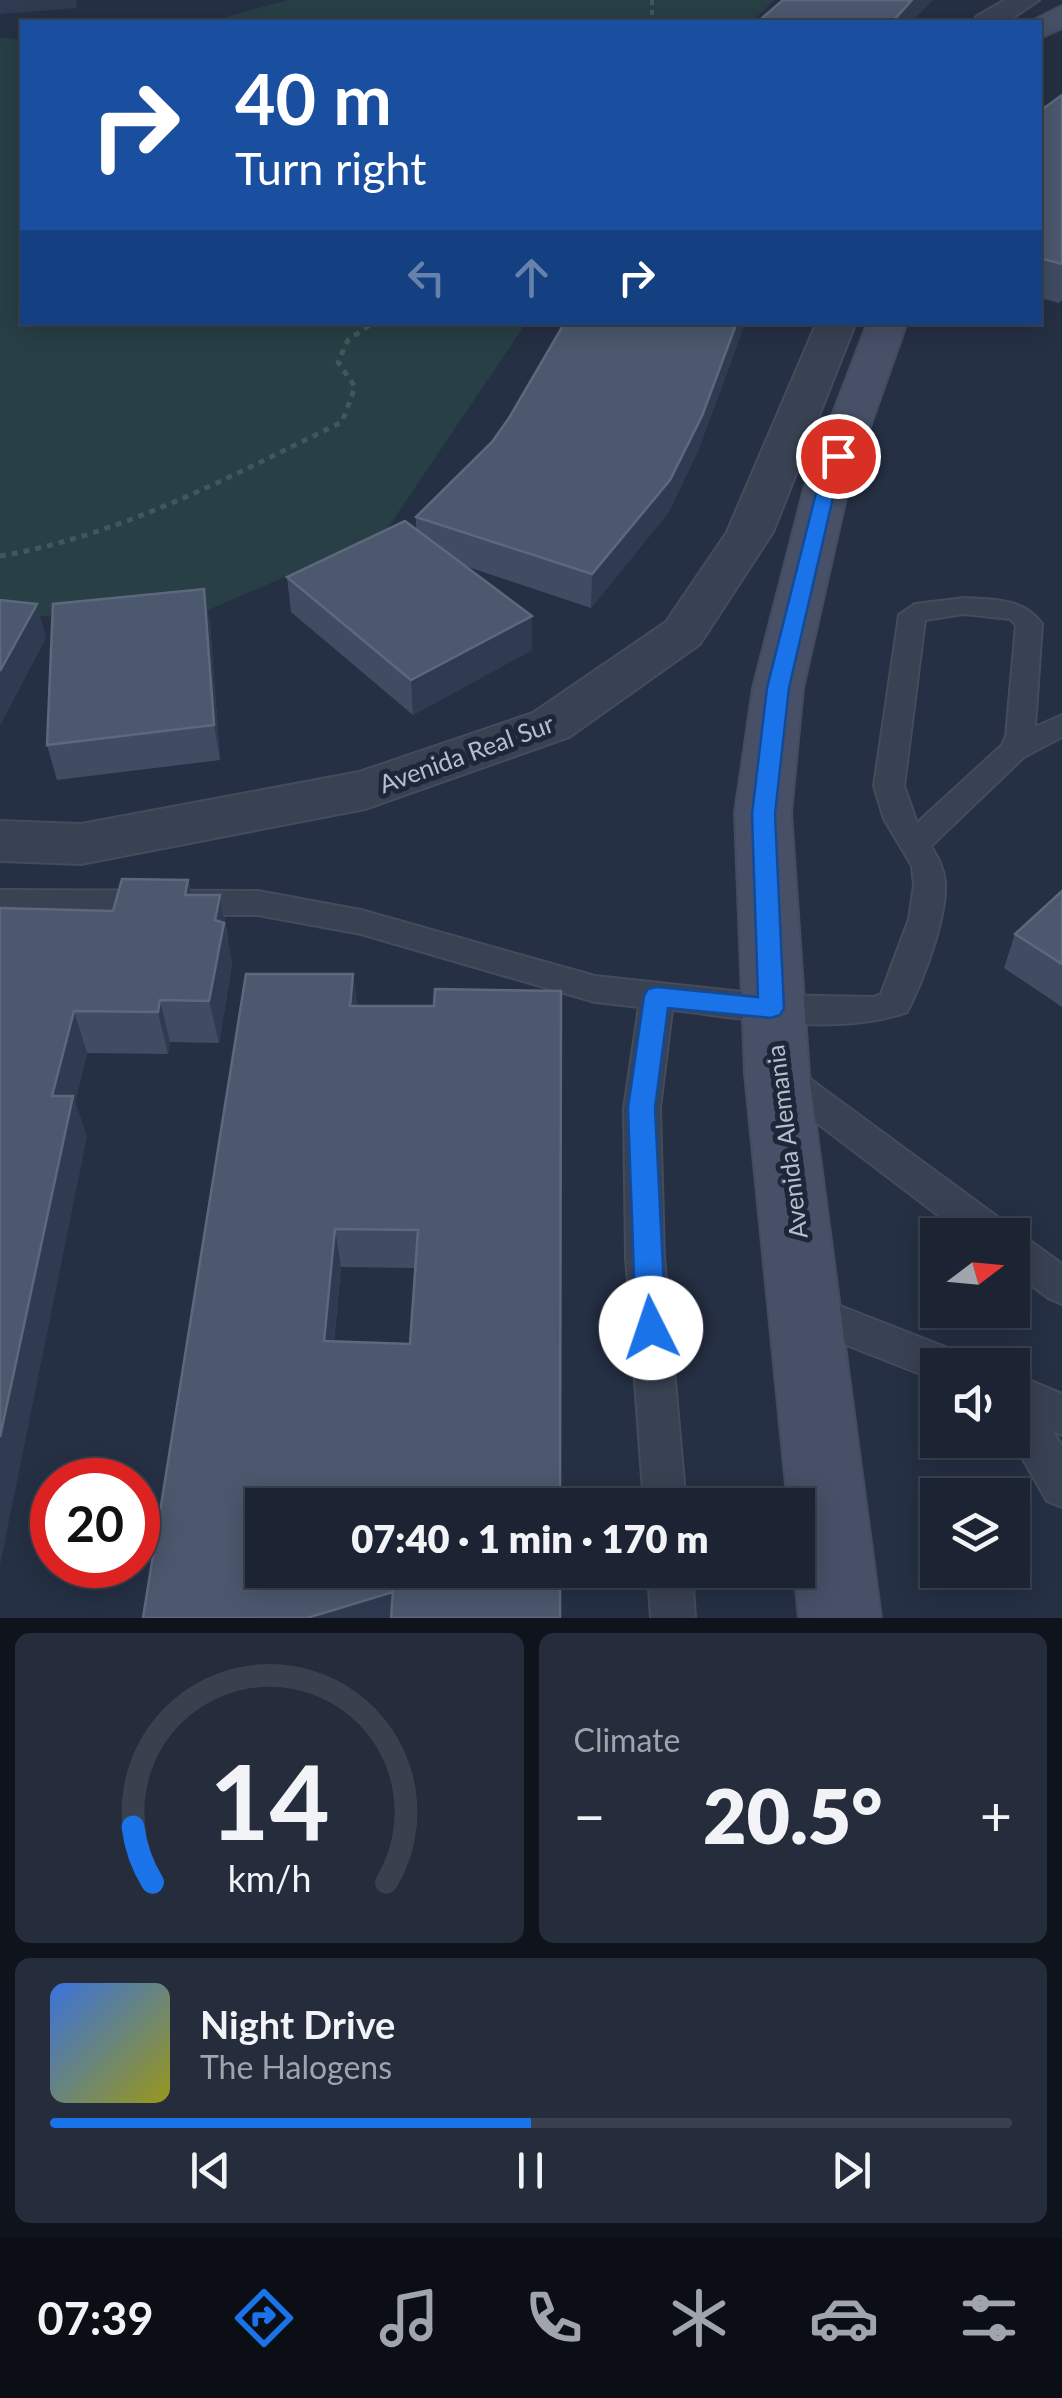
<!DOCTYPE html>
<html lang="en">
<head>
<meta charset="utf-8">
<style>
  body { margin:0; font-family:Lato,sans-serif; background:#252c3b; color:#f1f3f6; height:100vh; display:flex; flex-direction:column; font-size:38px; white-space:nowrap }
  * { box-sizing:border-box; margin:0 }
  p { font-size:32px; color:#a0a4ac }
  .icon { flex:none; width:55px; height:55px; fill:none; stroke:currentColor; stroke-width:2; stroke-linecap:round; stroke-linejoin:round }
  .map { position:relative; height:1618px; overflow:hidden }
  .drawer { display:flex; flex-direction:column; gap:15px; padding:15px; background:#0f141c; flex:1 }
  .drawer>* { flex:none }
  .guide { position:absolute; left:20px; top:20px; width:1022px; height:305px; border-radius:0px; box-shadow:0 5px 25px #0003,0 0 0 2px #3a414e; background:#1a4fa0; color:#fff; overflow:hidden }
  .needle { width:65px; rotate:74deg }
  .tools { position:absolute; left:920px; top:1218px; display:grid; gap:20px }
  .tools a { display:grid; place-items:center; width:110px; height:110px; border-radius:0px; background:#1c2433; box-shadow:0 5px 25px #0003,0 0 0 2px #3a414e; font-size:50px }
  .speed { position:absolute; left:30px; top:1458px; display:flex; gap:20px; font-size:50px; font-weight:700; text-align:center }
  .speed>* { display:grid; place-content:center; width:130px; height:130px; border-radius:50%; background:#1c2433; box-shadow:0 5px 25px #0003,0 0 0 2px #3a414e; line-height:1 }
  .speed .limit { border:15px solid #d22; background:#fff; color:#111 }
  .pin { position:absolute; display:grid; place-items:center; width:85px; height:85px; color:#fff; margin:-42px; border:5px solid #fff; border-radius:50%; box-shadow:0 2px 10px #0007 }
  .me { position:absolute; width:110px; margin:-55px; rotate:356deg; stroke-linejoin:round; filter:drop-shadow(0 0 8px #0008) }
  .turn { display:flex; align-items:center; gap:35px; height:210px; padding:0 50px; font-size:45px }
  .turn .icon { width:130px; height:130px; stroke-width:2.5 }
  .turn b { display:block; font-size:70px; line-height:85px }
  .lanes { display:flex; align-items:center; height:95px; padding:0 50px; background:#0003; justify-content:center; gap:50px; direction:ltr }
  .lanes .off { opacity:.35 }
  .big { font-size:75px; font-weight:800; line-height:1.1 }
  .drawer .tile { flex:1; display:flex; flex-direction:column; justify-content:center; gap:15px; min-width:0; padding:0 35px; border-radius:15px; background:#252c3b }
  .drawer .dial { align-items:center; gap:0 }
  .dial svg { height:260px; overflow:visible; fill:none; stroke:#3a414e; stroke-width:7; stroke-linecap:round; text-anchor:middle }
  .dial text { fill:#f1f3f6; stroke:none }
  .song { display:flex; align-items:center; gap:30px }
  .cover { width:120px; height:120px; border-radius:15px; background:linear-gradient(135deg,hsl(220 70% 55%),hsl(60 70% 35%)) }
  .played { height:10px; border-radius:5px; background:linear-gradient(90deg,#1a73e8 50%,#3a414e 50%) }
  .keys { display:flex; justify-content:space-around; direction:ltr }
  .heat { display:flex; justify-content:space-between; align-items:center; font-size:55px; direction:ltr }
  .drawer .tiles { flex:1; display:grid; gap:15px; grid-template-columns:1fr 1fr }
  .tile:last-child { grid-column:span 2 }
  .trip { position:absolute; left:245px; top:1488px; width:570px; height:100px; border-radius:0px; background:#1c2433; box-shadow:0 5px 25px #0003,0 0 0 2px #3a414e; font-weight:800; line-height:100px; text-align:center }
  .tab-bar { display:flex; height:160px; justify-content:space-around; align-items:center; background:#0b0e14; color:#a0a4ac }
  .tab-bar .icon { width:70px; height:70px }
  .tab-bar .current { color:#1a73e8 }
  .tab-bar b { font-size:45px; color:#f1f3f6 }
  .map>svg:first-child { display:block }
</style>
</head>
<body>
<div class="map">
<svg width="1062" height="1618" viewBox="0 0 1062 1618">
  <rect width="100%" height="100%" fill="#253044"/>
  <path fill="#273f45" d="M288,0h486l-22,22h-544z
    M0,38l22,1v283l504,1 -143,212 -182,78 -201,4z"/>
  <g fill="none" stroke-linecap="round" stroke-linejoin="round">
    <g stroke="#434b5d" stroke-width="4">
      <path id="lane" d="M964,598c30,2 60,0 78,26l-7,103 27,-12v22l-38,20 -93,89c7,12 13,22 14,37 2,35 -22,98 -38,129 -69,25 -163,6 -235,-2l-12,98 4,149 22,248h-42l-18,-248 -2,-149 15,-101 -44,-5 -234,-68 -103,-19 -258,-1v-24l258,1 103,19 234,66 176,19 103,2 7,-3 28,-75 5,-34 -2,-19 -28,-47 -10,-33 25,-171 16,-11zM964,614l46,5 6,6 -10,111 -4,9 -85,78 -13,-37 21,-166z
        M779,1061l12,4 215,158 5,10 14,4 37,27v40l-14,-6 -36,-27v-36h-48l-197,-150 -5,-10 5,-10z
        M807,1293l151,59 6,13h-26v16l-145,-57 -6,-13 6,-13z
        M1012,1373l50,21v41l-9,-4 9,15v61l-15,-6 -35,-61z
        M648,1570h44l3,48h-44z"/>
    </g>
    <g stroke="#434b5d" stroke-width="4">
      <path id="street" d="M1005,0h34l-32,22h-34l4,-6z
        M817,322h39l-83,210 -73,112 -131,93 -204,72 -284,55 -81,-3v-40l81,3 278,-52 174,-59 133,-91 61,-90z"/>
    </g>
    <g stroke="#434b5d" stroke-width="4">
      <path id="secondary" d="M1062,6v22l-22,10v-16h-10z
        M868,322h39l-59,167 -45,199 -12,125 18,261 72,544h-82l-5,-48h4v-65h-10l-43,-431 -10,-261 18,-125 51,-199z"/>
    </g>
    <path stroke="#40585c" stroke-width="4" stroke-dasharray="5 5" stroke-linecap="butt" d="M652,0v22"/>
    <path stroke="#40585c" stroke-width="5" stroke-dasharray="6 6" stroke-linecap="butt" d="M0,556c123,-21 231,-80 342,-134l13,-35 -17,-25 10,-22 26,-18"/>
    <use href="#lane" fill="#394253" fill-rule="evenodd"/>
    <use href="#street" fill="#394253" fill-rule="evenodd"/>
    <use href="#secondary" fill="#475067" fill-rule="evenodd"/>
  </g>
  <path fill="#3f4c62" fill-rule="evenodd" d="M1062,95v205l-3,3 -19,-5v-187z
    M699,449l-31,64 -77,95 -126,-42 67,84 -119,65 -122,-103 -4,-35 129,-47v-13z
    M210,623l10,137 -163,20 -10,-35z
    M188,880l4,15h28l8,42v5l4,23 -13,78 -49,-1 -2,12 -81,-1 -12,49 12,35 -87,-229 113,3z
    M1062,891v116l-58,-39 11,-34z
    M353,974l4,32 203,612h-417zM341,1267l75,1 -6,76 -76,-2z"/>
  <path fill="#2f3b51" d="M0,0h76l1,8 -77,6z
    M912,0h21l-21,22h-20z
    M737,322h9l-47,127 -31,64 -77,95 1,-34z
    M204,589l6,34 10,137 -6,-35z
    M37,604l9,34 -46,88v-55z
    M532,616v34l-119,65 -2,-35z
    M188,880l10,43 -13,-28z
    M220,895l12,70 -13,78 -10,-42 6,-81z
    M353,974l5,40 -8,-8z
    M160,1000l10,42 -2,12 -10,-42z
    M74,1011l13,42 -12,49 12,35 -87,428v-128l52,-341z
    M335,1229l6,38 -11,111 -6,-37z
    M393,1592l4,26h-90z"/>
  <path fill="#4c586e" stroke="#5d687c" stroke-width="2.5" fill-rule="evenodd" d="M783,0h129l-20,22h-133l4,-5z
    M1062,95v169l-22,-6v-147z
    M565,322h172l-35,94 -32,64 -78,94 -176,-57 76,-75 17,-24z
    M405,521l127,95 -121,64 -124,-103z
    M204,589l10,136 -167,20 6,-141z
    M0,600l37,4 -37,67z
    M122,879l66,1 -3,15h35l-5,25 9,3 -15,78 -49,-1 -2,12 -84,-1 -22,85h21l-73,341v-529l113,3z
    M1062,891v73l-47,-30z
    M246,974h107l-3,32h84l1,-17 126,2 -1,514h-298v65h298v48h-169l2,-26 -86,26h-164zM335,1229l83,1 -8,114 -86,-3z"/>
  <path fill="#1a73e8" stroke="#114b97" stroke-width="2.5" d="M838,450l9,6 -12,33 -46,199 -14,126 9,194 -4,7 -9,3 -103,-10 -13,100 11,220 -4,10 -11,4 -11,-4 -4,-10 -8,-220 16,-112 4,-7 9,-2 101,10 -6,-183 15,-126 50,-199 12,-33z"/>
  <g text-anchor="middle" dominant-baseline="central" stroke-width="10" stroke-linejoin="round" paint-order="stroke">
    <g font-size="25" fill="#b7becd" stroke="#1e2739">
      <text transform="translate(466 753) rotate(-20)">Avenida Real Sur</text>
      <text transform="translate(786 1142) rotate(-97)">Avenida Alemania</text>
    </g>
  </g>
</svg>
<div class="tools">
<a><svg class="needle" viewBox="-14 -14 28 28"><path d="M0-13l5 13h-10z" fill="#e53935"/><path d="M0 13l5-13h-10z" fill="#a0a4ac"/></svg></a>
<a><svg class="icon" aria-label="sound" viewBox="0 0 24 24"><path d="M4 9h4l5-4v14l-5-4H4zM17 9q2 3 0 6"/></svg></a>
<a><svg class="icon" aria-label="layers" viewBox="0 0 24 24"><path d="M12 4l9 5-9 5-9-5zM3 14l9 5 9-5"/></svg></a>
</div>
<div class="speed"><div class="limit">20</div></div>
<div class="pin" style="left:838px;top:456px;background:#d93025"><svg class="icon" aria-label="arrive" viewBox="0 0 24 24"><path d="M6 21V4h12l-3 4 3 4H6"/></svg></div>
<svg class="me" style="left:651px;top:1328px" viewBox="-20 -20 40 40"><circle r="19" fill="#fff"/><path d="M0-13L10 11 0 6-10 11z" fill="#1a73e8"/></svg>
<div class="trip">07:40 · 1 min · 170 m</div>
<div class="guide">
<div class="turn"><svg class="icon" aria-label="right" viewBox="0 0 24 24"><path d="M7 20v-9h11M14 6l5 5-5 5"/></svg><div><b>40 m</b>Turn right</div></div>
<div class="lanes"><svg class="icon off" aria-label="left" viewBox="0 0 24 24"><path d="M17 20v-9H6M10 6l-5 5 5 5"/></svg><svg class="icon off" aria-label="ahead" viewBox="0 0 24 24"><path d="M12 20V5M6 11l6-6 6 6"/></svg><svg class="icon" aria-label="right" viewBox="0 0 24 24"><path d="M7 20v-9h11M14 6l5 5-5 5"/></svg></div>
</div>
</div>
<section class="drawer">
<div class="tiles">
<div class="tile dial"><svg viewBox="0 0 100 80">
<path d="M14 69A42 42 0 1 1 86 69"/>
<path d="M14 69A42 42 0 0 1 8 52" stroke="#1a73e8"/>
<text x="50" y="56" font-size="32" font-weight="700">14</text>
<text x="50" y="72" font-size="11">km/h</text>
</svg></div>
<div class="tile"><p>Climate</p>
<div class="heat"><a>−</a><b class="big">20.5°</b><a>+</a></div>
</div>
<div class="tile">
<div class="song"><i class="cover"></i><div><b>Night Drive</b><p>The Halogens</p></div></div>
<div class="played"></div>
<div class="keys"><svg class="icon" aria-label="previous" viewBox="0 0 24 24"><path d="M18 5L8 12l10 7zM5 5v14"/></svg><svg class="icon" aria-label="pause" viewBox="0 0 24 24"><path d="M8 5v14M16 5v14"/></svg><svg class="icon" aria-label="next" viewBox="0 0 24 24"><path d="M6 5l10 7-10 7zM19 5v14"/></svg></div>
</div>
</div>
</section>
<nav class="tab-bar">
<b>07:39</b>
<svg class="icon current" aria-label="directions" viewBox="0 0 24 24"><path d="M12 3l9 9-9 9-9-9zM9 14v-3h6M13 9l2 2-2 2"/></svg>
<svg class="icon" aria-label="music" viewBox="0 0 24 24"><path d="M9 18V5l10-2v13"/><circle cx="6" cy="18" r="3"/><circle cx="16" cy="16" r="3"/></svg>
<svg class="icon" aria-label="phone" viewBox="0 0 24 24"><path d="M5 4h4l2 5-3 2q2 4 5 5l2-3 5 2v4C11 20 4 13 5 4z"/></svg>
<svg class="icon" aria-label="climate" viewBox="0 0 24 24"><path d="M12 3v18M4 7l16 10M4 17L20 7"/></svg>
<svg class="icon" aria-label="car" viewBox="0 0 24 24"><path d="M5 17H2v-5l4-1 3-4h7l3 4 3 1v5h-3M9 17h6M6 11h13"/><circle cx="7" cy="17" r="2"/><circle cx="17" cy="17" r="2"/></svg>
<svg class="icon" aria-label="filters" viewBox="0 0 24 24"><path d="M4 7h16M4 17h16"/><circle cx="9" cy="7" r="2"/><circle cx="15" cy="17" r="2"/></svg>
</nav>
</body>
</html>
